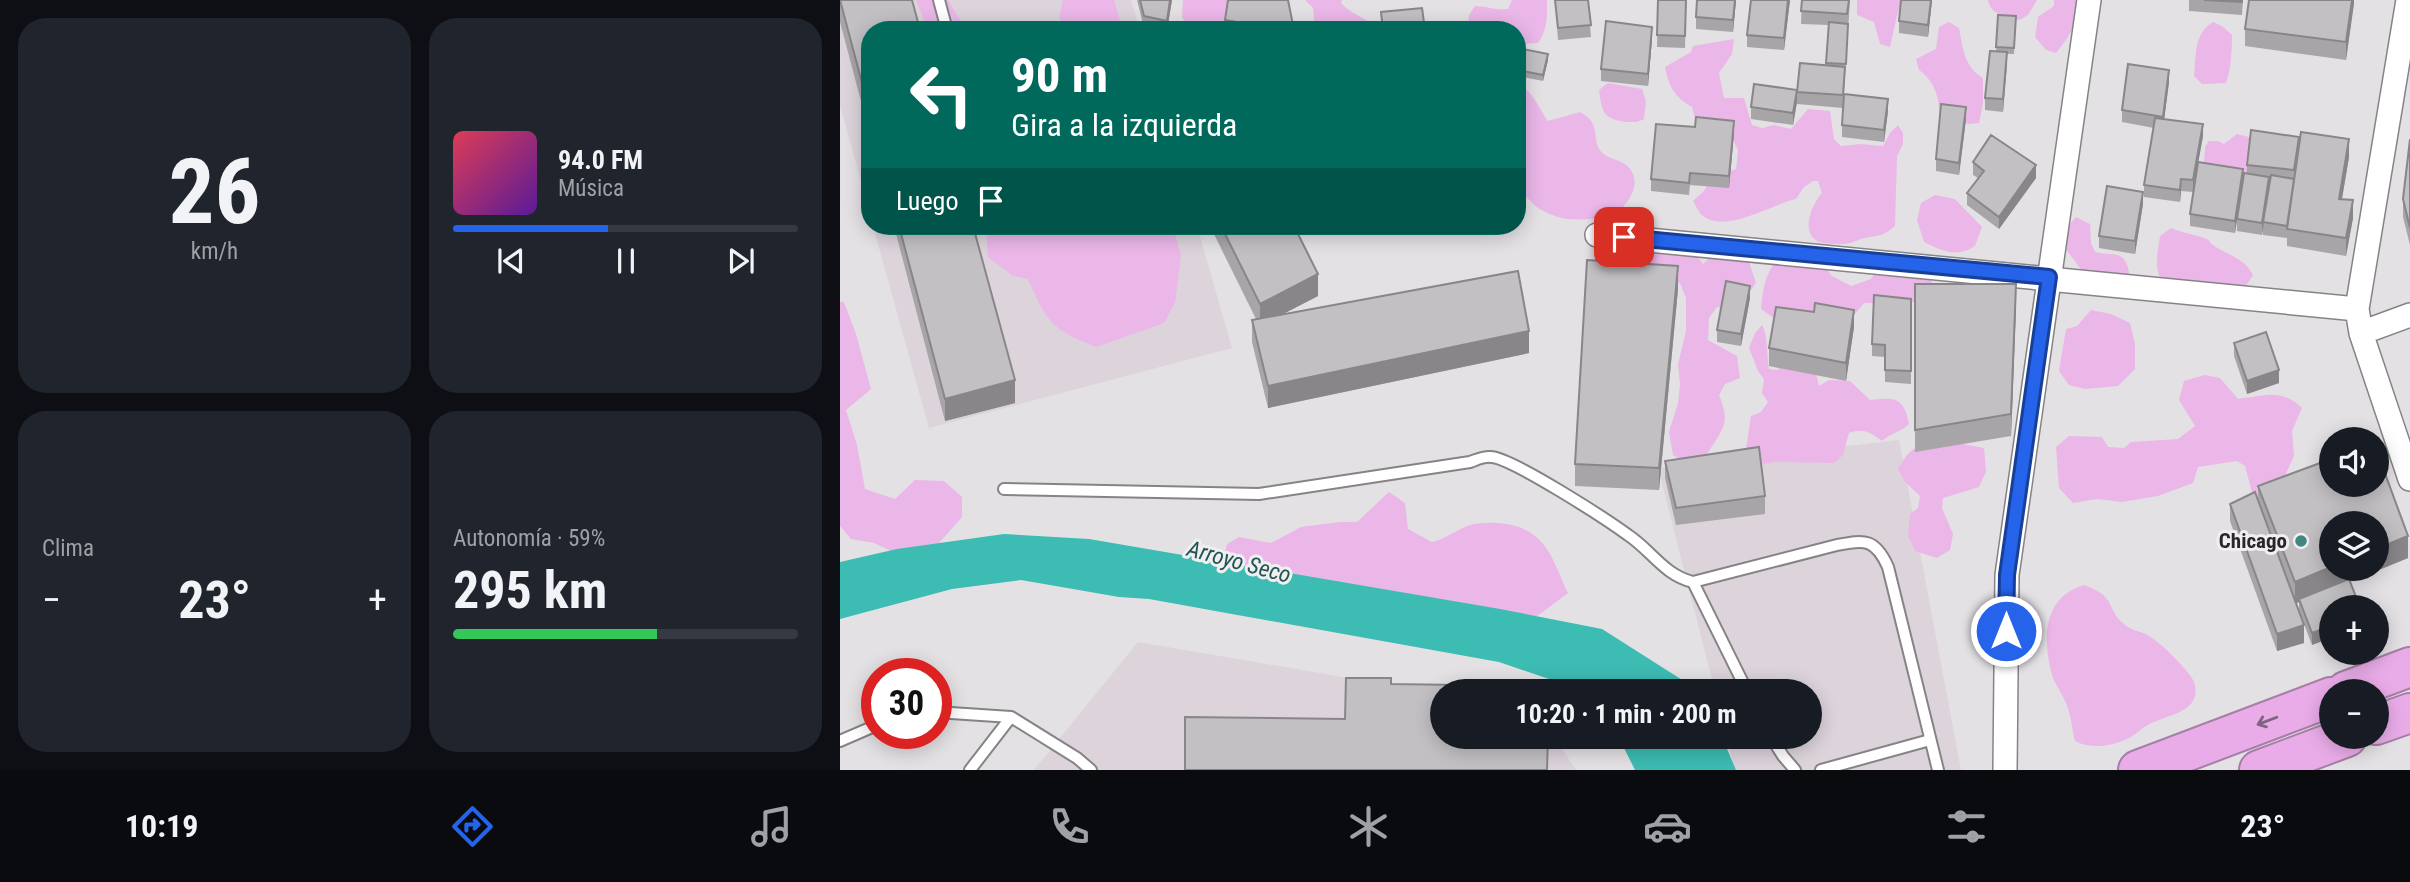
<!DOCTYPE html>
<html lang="es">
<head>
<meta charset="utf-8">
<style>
  body { margin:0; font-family:"Roboto Condensed",sans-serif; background:#20242c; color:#f1f3f6; height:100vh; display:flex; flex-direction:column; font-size:26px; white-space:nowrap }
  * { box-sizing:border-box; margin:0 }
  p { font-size:23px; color:#9ea1a6 }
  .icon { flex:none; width:38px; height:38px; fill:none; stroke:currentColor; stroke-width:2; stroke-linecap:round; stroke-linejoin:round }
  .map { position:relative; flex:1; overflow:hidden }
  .details { display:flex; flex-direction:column; gap:18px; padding:18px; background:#0d0f14; width:840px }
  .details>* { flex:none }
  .hud { position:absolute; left:21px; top:21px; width:665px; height:214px; border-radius:28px; box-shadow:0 4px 18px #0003; background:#00695c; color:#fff; overflow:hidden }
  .controls { position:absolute; left:1479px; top:427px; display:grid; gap:14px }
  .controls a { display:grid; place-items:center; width:70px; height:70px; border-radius:50%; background:#171b24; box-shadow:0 4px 18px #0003; font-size:35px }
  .speed { position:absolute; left:21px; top:658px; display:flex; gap:14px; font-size:35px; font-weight:700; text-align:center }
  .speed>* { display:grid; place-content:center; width:91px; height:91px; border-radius:50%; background:#171b24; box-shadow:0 4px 18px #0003; line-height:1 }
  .speed .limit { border:10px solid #d22; background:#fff; color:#111 }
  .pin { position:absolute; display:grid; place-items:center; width:60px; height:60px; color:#fff; margin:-30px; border-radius:14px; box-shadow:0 4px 10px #0006 }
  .me { position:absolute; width:77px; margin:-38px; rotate:0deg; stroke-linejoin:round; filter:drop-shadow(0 0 5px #0008) }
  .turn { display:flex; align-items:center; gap:24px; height:147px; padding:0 35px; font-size:32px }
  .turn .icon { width:91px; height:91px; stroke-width:2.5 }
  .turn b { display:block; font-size:49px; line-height:60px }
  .then { display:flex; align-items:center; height:66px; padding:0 35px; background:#0003; gap:14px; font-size:26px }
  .big { font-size:52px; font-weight:700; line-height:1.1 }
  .details .widget { flex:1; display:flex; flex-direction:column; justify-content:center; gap:10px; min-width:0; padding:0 24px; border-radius:28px; background:#20242c }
  .details .dial { align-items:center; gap:0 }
  .dial b { font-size:91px; line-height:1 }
  .song { display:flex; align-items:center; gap:21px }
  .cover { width:84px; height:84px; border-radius:10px; background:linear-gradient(135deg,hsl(350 70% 55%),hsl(270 70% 35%)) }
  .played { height:7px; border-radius:4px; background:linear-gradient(90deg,#2563eb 45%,#363941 45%) }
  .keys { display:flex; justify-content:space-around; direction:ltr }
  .heat { display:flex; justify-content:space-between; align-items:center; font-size:38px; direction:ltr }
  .charge { height:10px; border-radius:5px; background:linear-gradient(90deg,#34c759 59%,#363941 0) }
  .details .tiles { flex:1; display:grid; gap:18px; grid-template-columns:repeat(2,1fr) }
  .trip { position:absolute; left:590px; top:679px; width:392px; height:70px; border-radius:35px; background:#171b24; box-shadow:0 4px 18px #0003; font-weight:700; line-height:70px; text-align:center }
  .tabs { display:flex; height:112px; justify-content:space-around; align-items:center; background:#090b0e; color:#9ea1a6 }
  .tabs .icon { width:49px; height:49px }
  .tabs .selected { color:#2563eb }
  .tabs b { font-size:32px; color:#f1f3f6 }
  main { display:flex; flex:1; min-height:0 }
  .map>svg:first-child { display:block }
</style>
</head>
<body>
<main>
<section class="details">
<div class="tiles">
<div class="widget dial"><b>26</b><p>km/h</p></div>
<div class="widget">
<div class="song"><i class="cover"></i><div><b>94.0 FM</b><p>Música</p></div></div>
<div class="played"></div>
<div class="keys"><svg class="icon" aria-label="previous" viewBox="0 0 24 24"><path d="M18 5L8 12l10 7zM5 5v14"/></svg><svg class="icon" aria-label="pause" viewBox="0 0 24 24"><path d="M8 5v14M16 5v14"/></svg><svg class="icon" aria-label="next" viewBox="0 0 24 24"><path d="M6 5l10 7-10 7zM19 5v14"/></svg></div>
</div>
<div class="widget"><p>Clima</p>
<div class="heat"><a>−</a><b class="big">23°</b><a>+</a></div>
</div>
<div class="widget"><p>Autonomía · 59%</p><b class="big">295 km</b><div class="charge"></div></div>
</div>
</section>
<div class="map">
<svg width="1570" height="770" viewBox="0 0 1570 770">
  <rect width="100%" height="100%" fill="#e4e1e4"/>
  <path fill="#dcd3db" d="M0,0h291l9,30h-270v183l-30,-107z
    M33,226h324l35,122 -303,80z
    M1059,440l62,330h-226l-8,-33h83v-46h-95l-57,-223z
    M298,642l304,52v43h108l11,10 15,23h-542z"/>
  <path fill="#eab7e8" d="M76,0h32l18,30h-38z
    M223,0h51l9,30h-55l-9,-12z
    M343,0h49l10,30h-53l-7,-13z
    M465,0h37l-1,3c12,13 25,13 36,27h-62l-2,-22z
    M672,0h35c0,16 1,29 -9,43l-21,1v-14h-50l2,-15 6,-9c12,0 21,5 33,3z
    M1017,0h47l-6,11 -8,36 -10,-3 -6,-22 -17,-7z
    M1148,0h49l-9,15 -9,5c-13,-4 -28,-4 -31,-20z
    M1214,0h43l-19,19 -12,21 -10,13 -10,-3 -11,-13 3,-20 16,-11z
    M1109,22l10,6c4,20 5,39 24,50v25l-4,20 -11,1 -29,-16c-1,-15 -7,-29 -20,-38l-3,-11 20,-10 3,-22z
    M1373,22l9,4 10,9c0,15 -1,35 -6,48l-24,1 -8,-8c2,-20 0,-43 19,-54z
    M894,39l-2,15 -13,19 5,25h20l8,27 10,3 12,-3 17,4 17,-20 22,2 4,28 7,7 19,-2 23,2 7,-13 8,-8 5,8v11l-6,12 -2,70c-11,10 -16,9 -30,12 -5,0 -9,4 -15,5 -7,2 -20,1 -27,0 -25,-6 -12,-38 -1,-50l-4,-12h-5l-9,6 -8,12c-24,5 -72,36 -94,16 -4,-3 -6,-10 -9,-14l11,-10 7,-12 25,-10 2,-19 -6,-12 -36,-16 -4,-15c-17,-9 -24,-22 -27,-40l26,-15 2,-6z
    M677,83c17,9 20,23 31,38l32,-9c25,13 8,31 25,43 6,4 14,5 20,9 22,16 2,48 -19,53 -11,2 -27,3 -38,2 -9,-1 -22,-6 -30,-11 -8,-6 -10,-13 -21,-15z
    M768,83l34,6 4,12 -2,18c-7,4 -10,3 -18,3 -23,-3 -24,-10 -27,-32z
    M1397,134l12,3 12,9 -14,35 -24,-11 -4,-6h-15l1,-17 4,-6h9l6,3z
    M1095,195l20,4 27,28 -7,19c-18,12 -33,5 -51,-4l-7,-22 4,-17z
    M1236,217l14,7 1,19 4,9c21,5 30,-4 35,24l-47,-4 -21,-28 4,-15z
    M146,226h36l4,3 6,-3h141l8,29 -6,48 -11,20 -68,24c-44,-18 -49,-24 -68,-68l-15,-3 -25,-19z
    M1331,228c11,5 22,6 33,10 8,3 3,2 9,7 15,11 31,12 40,30l-9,14 -79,-5c-13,-13 -7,-31 -5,-48z
    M765,240l88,10 10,14 13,-13 31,5 9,27c-13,17 -15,29 -39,24l-8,11 -1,22 29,16 3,22 -15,6 -6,11c14,33 0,36 -15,65l-21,1 -10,-6 -4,-23 9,-29 2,-18 -2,-20 8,-34v-33l-6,-15 -20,-4 -58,-3 -2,-15z
    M937,260l46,5 9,11 19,10 20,-7 7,-11 48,4 7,12 -10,15 -13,4h-46l-10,12 -79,4 -14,-10c2,-19 3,-33 16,-49z
    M0,302h4l12,32 15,55 -25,21 11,35 8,44 30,10 20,-19 29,1 18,16v20l-30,34 -32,4 -26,-12 -23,-4 -11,-13z
    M1251,310l20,4 19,9 5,21v25l-17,17 -33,3 -16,-4 -10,-14 7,-42 11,-3z
    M922,325c7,13 4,30 7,44l9,1 5,-10 30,2 6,24 10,-6 21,1 20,19c25,-3 34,-3 39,24 -8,8 -18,9 -27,17 -12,-9 -19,-13 -33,-8l-6,22 -9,8 -60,-1 -17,3 -11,-16 5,-33 10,-4 7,-10 -6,-9 2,-14 -6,-8 -9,-23 6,-15z
    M1365,375l15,3 18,21c27,-3 43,-11 64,9l-10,23 2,25 -9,20 -30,28 -10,-38 -8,-5 -39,6 -5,16 -35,13 -36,6 -25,-3 -24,4 -14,-15 -3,-41 13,-11 33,1 6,10 16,1 7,-6 47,-3 17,-13 -16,-26 5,-19z
    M1101,440l43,8 2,24 -7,15 -36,11 -1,10 11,26 -3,16 -13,8 -22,-7 -7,-16 2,-21 8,-6 2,-12 -15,-14 -7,-13c10,-19 21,-27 43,-29z
    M549,492l16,11 3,26 24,13c13,-3 23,-11 35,-16 19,-6 52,-4 68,10 17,13 24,39 33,57l-40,30 -298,-53 -5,-18 2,-8 12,-7 32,6 30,-16 39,-5h17z
    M1244,585c34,12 21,24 41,40 7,6 17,6 24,11 11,6 41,35 45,46 9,28 -22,32 -40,40 -9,3 -15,10 -23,15 -17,9 -40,13 -56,4 -3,-10 -3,-22 -7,-32 -3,-12 -12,-22 -16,-34 -10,-37 -9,-78 32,-90z"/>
  <path fill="#3cbcb3" d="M164,534l85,5 411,70 102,20 85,54 6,8h-125l-10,-9 -59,-20 -350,-63 -30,-2 -98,-17 -69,9 -112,30v-57l57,-13z
    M775,737h107l14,33h-101l-14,-28z"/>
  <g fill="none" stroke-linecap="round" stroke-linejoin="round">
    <g stroke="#868386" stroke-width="14">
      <path id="lane" d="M99,0l8,30
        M164,489l255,5 211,-32c6,-2 14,-6 21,-5 21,1 115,62 137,78 24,16 36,40 65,47l144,-37c28,-5 38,-7 51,22l50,203
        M853,582l54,109
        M96,712l75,5 66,41 14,12
        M931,737l12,19 12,14
        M0,741l37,-16
        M130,770l41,-53
        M981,770l109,-30"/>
    </g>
    <g stroke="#868386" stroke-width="26">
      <path id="street" d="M1568,0l-51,309 4,24 49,146
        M757,235l760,74
        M1521,333l49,-18
        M1165,770l2,-195 82,-575"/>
    </g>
    <g stroke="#a67ea6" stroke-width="42">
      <path id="highway" d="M1506,691l64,-24
        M1536,725l34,-12
        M1298,770l193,-73
        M1419,770l88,-33"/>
    </g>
    <use href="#lane" stroke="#fff" stroke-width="10"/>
    <use href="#street" stroke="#fff" stroke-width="23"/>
    <use href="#highway" stroke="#eaace9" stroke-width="38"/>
  </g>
  <path fill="#a8a5a8" d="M0,0l30,30v105l-30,-113z
    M297,0h35l-5,30h-16l-7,-2z
    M715,0h33l3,37 -33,3z
    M818,0h28l-1,48 -28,-1z
    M896,0l-3,32 -37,-3v-12z
    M911,0h39l-6,50 -37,-3v-12z
    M962,0h48l-7,108 -46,-4v-12l29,-27 3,-40 -28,-1z
    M1092,0l-4,37 -29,-4v-12z
    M1349,0h54l-1,15 -53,-4z
    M1514,0l-8,60 -101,-14v-17z
    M1158,15l18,1 -2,38h-7l-4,58 -18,-2v-12l11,-46z
    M385,20l69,10h-69z
    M812,39l-4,47 -47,-5v-12z
    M677,48l31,12 -5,21 -26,-5z
    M1329,82l-5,37 39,17 -5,26 45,19 4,-7v-9l52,-17 50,9 -7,42 11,19 -7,38 -59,-10v-11v3l-24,-3v-9l-1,9 -25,-4v-12l-2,14 -45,-7v-12l3,-22 -12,-1 -1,11 -36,-5v-12l10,-57 -32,-6v-12z
    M957,102l-4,23 -42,-6v-12z
    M1048,111l-4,31 -42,-5v-12z
    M1126,119l-7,56 -23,-4v-12z
    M894,133l-5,55 -39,-3 -1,10 -38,-4v-12z
    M1570,139v106l-7,-28v-18z
    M1133,162l63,16 -37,51 -32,-24v-12l11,-15 -5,-3z
    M1303,204l-8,50 -36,-6v-12z
    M54,226h79l42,177 -70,18z
    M370,226h84l24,70 -35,18 246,39 -261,55 -16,-66v-22l4,-1z
    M1075,284l101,22 -5,130 -96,16z
    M838,289l-19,201 -84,-4v-22z
    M910,298l-9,48 -24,-4v-12z
    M1071,299v85l-26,-2v-25l-13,-1v-12z
    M1014,327l-8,54 -77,-15v-18z
    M1394,343l45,40 -32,11 -13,-38z
    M825,461l100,35v18l-89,11 -11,-47z
    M1418,486l150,72 -58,24 -38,63 -13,-34v-9l-3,1 8,40 -27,8 -47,-130v-17l28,-6z"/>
  <path fill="#888688" d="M330,0h2l-5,30v-9z
    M895,0h1l-3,32v-12z
    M948,0h2l-6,50v-12z
    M1091,0h1l-4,37v-12z
    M1512,0h2v4l-8,56v-18z
    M812,27v12l-4,47v-12z
    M1167,52v13l-4,47v-13z
    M708,54v6l-5,21v-6z
    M1329,70v12l-6,47v-12z
    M957,90v12l-4,23v-12z
    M1048,99v12l-4,31v-12z
    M1126,107v12l-7,56v-12z
    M894,121v12l-5,55v-12z
    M1363,124v12l-10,56v-12z
    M1509,139v18l-10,59v-17z
    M1196,165v13l-37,51v-12z
    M1403,169v12l-8,52v-12z
    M1429,177v12l-7,46v-12z
    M1341,179v12l-1,11v-12z
    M1303,192v12l-8,50v-13z
    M1513,200v18l-7,38v-18z
    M838,266v23l-19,201v-22z
    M478,274v22l-58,30v-22z
    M1176,284v22l-5,130v-22z
    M910,286v12l-9,48v-12z
    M1014,310v17l-8,54v-18z
    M689,331v22l-261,55v-22z
    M1439,370v13l-32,11v-13z
    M175,380v23l-70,18v-22z
    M1568,536v22l-108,44 -1,-3v3l-4,2v-22l36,-15v2h45v-20z
    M1464,625v18l-27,8v-17z
    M1491,626v12l-19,7v-12z"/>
  <path fill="#c3c0c3" stroke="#888688" stroke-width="2" d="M0,0h72l8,30h-50v83z
    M300,0h30l-3,21 -23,-5z
    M388,0h60l6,30h-8l-61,-10z
    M715,0h33l3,25 -33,3z
    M818,0h28l-1,36 -28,-1z
    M857,0h38l-2,20 -37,-3z
    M911,0h37l-4,38 -37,-3z
    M962,0h47l-2,14 -46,-3z
    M1061,0h30l-3,25 -29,-4z
    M1364,0h38v2z
    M1409,0h103l-6,42 -101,-13z
    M582,8l3,22h-42l-2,-18z
    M1158,15l18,1 -2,32 -18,-1z
    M766,21l46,6 -4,47 -47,-5z
    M989,22l19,2 -2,40 -20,-1z
    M677,48l31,6 -5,21 -26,-5z
    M1150,51l17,1 -4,47 -18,-1z
    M960,63l45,4 -2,28 -46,-3z
    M1288,64l41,6 -6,47 -41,-7z
    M914,84l43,6 -4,23 -42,-6z
    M1004,94l44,5 -4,31 -42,-5z
    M1101,104l25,3 -7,56 -23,-4z
    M856,117l38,4 -5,55 -39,-3 -1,10 -38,-4 5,-55 39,3z
    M1315,118l48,6 -10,56 -12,-1 -1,11 -36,-5z
    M1411,130l48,7 -5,33 -47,-5z
    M1461,132l48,7 -10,60 14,1 -7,38 -59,-9z
    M1151,135l45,30 -37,52 -32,-24 17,-22 -11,-9z
    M1570,139v89l-7,-29z
    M1358,162l45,7 -8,52 -45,-7z
    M1404,173l25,4 -7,46 -25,-4z
    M1431,175l23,4 -7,47 -24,-4z
    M1267,186l36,6 -8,49 -36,-5z
    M59,226h74l42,154 -70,19z
    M381,226h73l24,48 -58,30z
    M747,260l91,6 -19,202 -84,-4z
    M678,271l11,60 -261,55 -16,-66z
    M886,281l24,5 -9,48 -24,-4z
    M1075,284h101l-5,130 -96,16z
    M1034,295l37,4v72l-26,-1v-25l-13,-1z
    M975,303l39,7 -8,53 -77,-15 7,-41 38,5z
    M1426,332l13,38 -32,11 -13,-38z
    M919,447l6,49 -89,12 -11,-47z
    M1536,449l32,87 -32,13v-26h-45v44l-36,15 -37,-96 73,-27v26h45z
    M1415,492l49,133 -27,9 -47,-130z
    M1509,579l11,28h-29v19l-19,7 -13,-34z
    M506,678h45v6l71,1v6h-20v46h106l-1,33h-362v-53l160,2z"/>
  <defs><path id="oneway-shaft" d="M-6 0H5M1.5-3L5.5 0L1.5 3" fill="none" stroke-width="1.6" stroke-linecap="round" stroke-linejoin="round" transform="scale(1.75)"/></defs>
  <use stroke="#80637f" href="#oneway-shaft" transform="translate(1427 721) rotate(159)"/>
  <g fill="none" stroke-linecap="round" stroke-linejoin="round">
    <g stroke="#184099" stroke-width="18">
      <path id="route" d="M784,237l425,40 -42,298 -1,56"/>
    </g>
    <use href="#route" stroke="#2563eb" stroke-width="12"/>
  </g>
  <circle fill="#408782" stroke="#f1eef1" stroke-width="2.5" cx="1461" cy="541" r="7"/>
  <g text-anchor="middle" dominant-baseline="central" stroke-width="6" stroke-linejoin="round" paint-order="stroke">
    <g font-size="21" font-weight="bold" fill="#292829" stroke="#f1eef1" text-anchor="end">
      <text x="1447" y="541">Chicago</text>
    </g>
    <g font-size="23" font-style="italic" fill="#215551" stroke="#f1eef1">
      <text transform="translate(399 562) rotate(15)">Arroyo Seco</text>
    </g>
  </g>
</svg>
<div class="controls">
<a><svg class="icon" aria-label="sound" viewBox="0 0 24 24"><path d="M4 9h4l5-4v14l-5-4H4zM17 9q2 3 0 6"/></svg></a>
<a><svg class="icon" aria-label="layers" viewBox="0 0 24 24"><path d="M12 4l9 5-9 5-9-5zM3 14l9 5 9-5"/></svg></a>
<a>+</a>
<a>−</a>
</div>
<div class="speed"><div class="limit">30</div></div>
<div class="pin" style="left:784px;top:237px;background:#d93025"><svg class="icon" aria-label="arrive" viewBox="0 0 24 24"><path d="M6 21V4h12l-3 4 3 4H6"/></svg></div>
<svg class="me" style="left:1166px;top:631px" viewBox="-20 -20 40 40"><circle r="17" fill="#2563eb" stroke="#fff" stroke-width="3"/><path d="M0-11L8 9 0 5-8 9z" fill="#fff"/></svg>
<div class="trip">10:20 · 1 min · 200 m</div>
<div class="hud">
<div class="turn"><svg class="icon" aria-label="left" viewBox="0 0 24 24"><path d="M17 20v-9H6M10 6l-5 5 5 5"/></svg><div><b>90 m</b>Gira a la izquierda</div></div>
<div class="then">Luego<svg class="icon" aria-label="arrive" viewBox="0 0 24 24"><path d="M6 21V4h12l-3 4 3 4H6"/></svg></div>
</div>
</div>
</main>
<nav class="tabs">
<b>10:19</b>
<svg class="icon selected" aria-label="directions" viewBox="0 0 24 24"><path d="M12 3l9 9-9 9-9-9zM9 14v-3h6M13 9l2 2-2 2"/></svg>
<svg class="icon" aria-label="music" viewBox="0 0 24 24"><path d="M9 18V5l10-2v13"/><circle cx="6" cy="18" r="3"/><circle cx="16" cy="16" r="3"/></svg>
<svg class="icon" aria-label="phone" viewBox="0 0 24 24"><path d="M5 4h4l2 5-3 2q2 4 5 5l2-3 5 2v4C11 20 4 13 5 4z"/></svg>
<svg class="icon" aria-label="climate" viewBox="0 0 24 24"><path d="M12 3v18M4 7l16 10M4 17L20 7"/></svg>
<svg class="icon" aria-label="car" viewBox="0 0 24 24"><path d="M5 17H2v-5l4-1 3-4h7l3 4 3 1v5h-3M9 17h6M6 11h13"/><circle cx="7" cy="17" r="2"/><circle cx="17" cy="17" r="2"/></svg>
<svg class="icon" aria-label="filters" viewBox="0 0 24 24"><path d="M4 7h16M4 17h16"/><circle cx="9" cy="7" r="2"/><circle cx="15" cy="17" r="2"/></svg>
<b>23°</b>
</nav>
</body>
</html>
